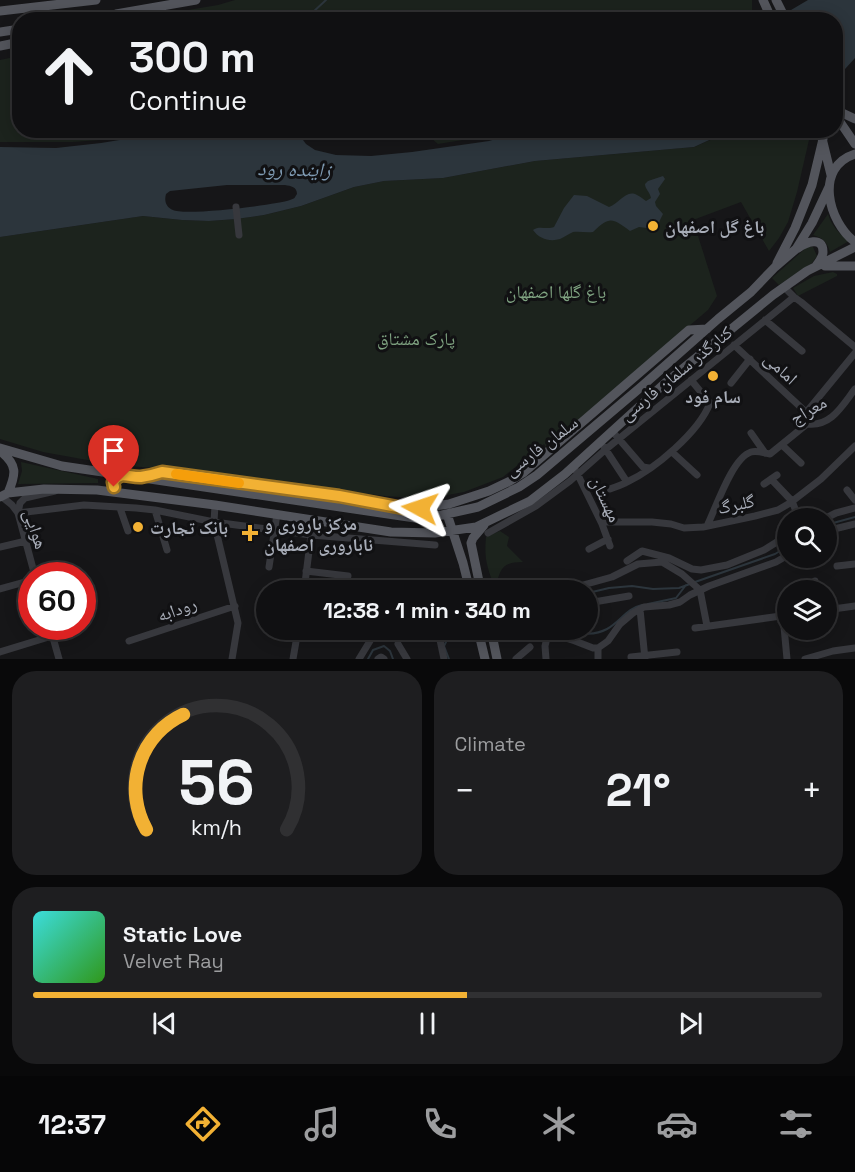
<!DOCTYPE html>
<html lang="en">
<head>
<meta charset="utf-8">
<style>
  body { margin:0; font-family:"Space Grotesk","Noto Naskh Arabic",sans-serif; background:#1e1e20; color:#f1f3f6; height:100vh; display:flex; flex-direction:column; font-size:22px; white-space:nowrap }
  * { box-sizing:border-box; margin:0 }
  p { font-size:20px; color:#9c9d9f }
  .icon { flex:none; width:33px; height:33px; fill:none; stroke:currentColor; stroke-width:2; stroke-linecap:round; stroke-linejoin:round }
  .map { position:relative; height:659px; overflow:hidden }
  .side { display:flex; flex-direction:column; gap:12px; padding:12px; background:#09090a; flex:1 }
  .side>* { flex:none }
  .hud { position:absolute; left:12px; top:12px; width:831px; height:126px; border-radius:24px; box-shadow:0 3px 15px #0003,0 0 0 2px #303032; background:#101012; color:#f1f3f6; overflow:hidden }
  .buttons { position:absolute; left:777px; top:508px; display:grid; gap:12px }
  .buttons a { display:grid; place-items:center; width:60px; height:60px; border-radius:50%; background:#101012; box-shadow:0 3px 15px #0003,0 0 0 2px #303032; font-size:30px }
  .speed { position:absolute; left:18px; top:562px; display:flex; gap:12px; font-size:30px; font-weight:700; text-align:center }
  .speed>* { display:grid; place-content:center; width:78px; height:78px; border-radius:50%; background:#101012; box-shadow:0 3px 15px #0003,0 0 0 2px #303032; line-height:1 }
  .speed .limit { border:9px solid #d22; background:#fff; color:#111 }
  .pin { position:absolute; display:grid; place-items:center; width:51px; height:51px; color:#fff; margin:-62px -26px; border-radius:50% 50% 50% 0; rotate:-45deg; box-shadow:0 0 6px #0007 }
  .pin .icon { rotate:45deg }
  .me { position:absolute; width:66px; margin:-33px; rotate:275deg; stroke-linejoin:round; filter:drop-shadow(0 0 4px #0008) }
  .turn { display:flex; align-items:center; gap:21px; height:126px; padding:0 18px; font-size:27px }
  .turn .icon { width:78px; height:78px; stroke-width:2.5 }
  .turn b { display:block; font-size:42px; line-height:51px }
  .big { font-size:45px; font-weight:800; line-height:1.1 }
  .side .card { flex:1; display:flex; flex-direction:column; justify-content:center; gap:9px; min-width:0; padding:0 21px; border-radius:24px; background:#1e1e20 }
  .side .dial { align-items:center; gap:0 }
  .dial svg { height:156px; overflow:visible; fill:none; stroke:#303032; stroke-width:7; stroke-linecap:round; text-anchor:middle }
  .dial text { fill:#f1f3f6; stroke:none }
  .song { display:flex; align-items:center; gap:18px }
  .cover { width:72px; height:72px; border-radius:9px; background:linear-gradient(135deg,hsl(180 70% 55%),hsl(110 70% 35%)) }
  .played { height:6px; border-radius:3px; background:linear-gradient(90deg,#f2b134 55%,#303032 55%) }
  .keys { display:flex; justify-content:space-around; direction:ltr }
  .heat { display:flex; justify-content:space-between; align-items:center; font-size:33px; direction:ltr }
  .side .tiles { flex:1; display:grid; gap:12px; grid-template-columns:1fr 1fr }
  .card:last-child { grid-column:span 2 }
  .trip { position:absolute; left:256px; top:580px; width:342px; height:60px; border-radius:30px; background:#101012; box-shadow:0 3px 15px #0003,0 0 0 2px #303032; font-weight:800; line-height:60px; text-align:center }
  .tabs { display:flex; height:96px; justify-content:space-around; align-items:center; background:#060607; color:#9c9d9f }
  .tabs .icon { width:42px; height:42px }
  .tabs .on { color:#f2b134 }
  .tabs b { font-size:27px; color:#f1f3f6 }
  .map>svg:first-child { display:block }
</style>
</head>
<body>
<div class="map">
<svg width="855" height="659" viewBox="0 0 855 659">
  <rect width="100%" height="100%" fill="#161618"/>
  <path fill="#1c231d" d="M235,0h517v13l-13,7 -605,-1 84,-14z
    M19,56l1,74 182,1 -51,1 -51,8 -27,2h-73v-82z
    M320,131h83l-4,7 -4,2 -65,-1 -8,-5z
    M430,131h40l5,7 -37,6c-5,-4 -8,-7 -8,-13z
    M731,131h79l-1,9 -12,52 -9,30 -9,16 -10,13 -28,-49 -48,18 24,76 -9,14 -162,137 -2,-3 -41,33 -39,15 -38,7 -41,-3 -204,-26 -66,-5 -72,-13 -43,-13v-202l143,-21 39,4 27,1 27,-2 28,-4 37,-9 53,-19 30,-6 59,-3 92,-17 159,-14z
    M828,214c3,11 12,21 21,27l-19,11c-3,-10 -7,-14 -17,-17z
    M807,247h6l4,9 -5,7 -33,22 -7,-7z
    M833,272l4,2v2l-39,20 -5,-8 21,-12z
    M21,462l77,17v4l-80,1 4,-13z
    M500,531l9,6 -2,9 16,16c-22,0 -22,7 -28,26 -8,-21 -11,-29 -9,-51z"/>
  <path fill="#2c353c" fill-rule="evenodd" d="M808,0h47v58l-19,21v-59h-62z
    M299,130l1,6 6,8 9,6 21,5 35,1 41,-4 77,-11 34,-10h206l-35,16 -159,14 -92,17 -59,3 -30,6 -53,19 -37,9 -28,4 -27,2 -27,-1 -39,-4 -143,21v-90l56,1 45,-5 37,-6 63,-1 24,-5zM227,185h58c6,1 12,2 12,9 -3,4 -1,4 -7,6 -14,5 -106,16 -117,10 -7,-3 -9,-9 -7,-16l4,-3z
    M663,176l2,3 -7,10 2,5 -5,8 1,4 7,8 -4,8 -6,5 -6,1 -8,-1 -9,4c-18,-13 -20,-15 -37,1 -7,1 -13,-1 -20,0 -5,2 -8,5 -13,7 -10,3 -21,0 -27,-9 6,-5 14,0 21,-3l10,-19 10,-13 13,1 22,11c11,-4 17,-18 28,-12 4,2 6,4 9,6l5,-3c-1,-6 -6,-9 -6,-14l3,-3z"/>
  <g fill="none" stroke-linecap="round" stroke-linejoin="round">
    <path stroke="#2c353c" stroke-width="2" d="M316,20l1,-4 -5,-3 14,-13
      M826,525l29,-8
      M695,582l80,-28 13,-8
      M588,593l21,-5 23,-2 21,3 26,-1 11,-4
      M648,604l28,-6 10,-13
      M559,632c16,1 33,5 48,-3 13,-7 20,-21 35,-24
      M449,636l-5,10 5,13
      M368,659l5,-9 11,-4 6,5 3,8"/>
    <path stroke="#37383d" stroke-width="7" d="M236,207l3,28
      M784,287l10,10 7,5 54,45
      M765,320l37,31
      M734,345l74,69
      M731,383l19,-24
      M808,418v-4l1,-5 46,-56
      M612,431l31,36 6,1
      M751,433l14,20
      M782,445l19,18
      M604,447l23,35
      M672,452l25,23
      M576,471l26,53 8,22
      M771,479l21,22 7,18
      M764,484l13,-9
      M610,489c5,-2 12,-4 17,-7 28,-13 72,-50 83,-79l-19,-23
      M847,490l8,10
      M1,496l11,9 6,8 17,63
      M215,505l-1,17 24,101 -6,36
      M120,508l8,23
      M155,510l12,40
      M18,513l66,-8 52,3 19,2 59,12 97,13 124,10
      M18,513l2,-10 5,-5 30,-7
      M824,519l12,-6 19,-5
      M602,524l3,-2h47l19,2 13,4 19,-1 52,-11 23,-6 12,-7 31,-24 34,-33
      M707,526c9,-18 25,-68 44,-74 6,-2 13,1 19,2l37,-30c24,3 35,-18 48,-35
      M826,531l29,-7
      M488,533l48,-27 34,-25 35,-31 189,-153
      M0,547l26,-6
      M589,549l19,-10
      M627,561l15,-10 27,7 23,11 9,1 26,-5 37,-15 24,-15
      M837,566l18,-2
      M269,567l8,-53
      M306,571l42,5
      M815,581l2,10
      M0,589l32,-9
      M304,591l7,-56
      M534,591l31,-1 47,-13 26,-13 24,-2 20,12 18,16 7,36
      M588,603l41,-7
      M640,609l5,50
      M263,610l4,1
      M826,610l29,-4
      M783,616l4,43
      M50,627l9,32
      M695,628l93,-13
      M492,634l9,-4
      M129,641l106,-35
      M398,644l9,15
      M598,648v11
      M0,652l52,-16
      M631,657l46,-5
      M293,659l5,-29
      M359,659l11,-18
      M378,659l3,-2 3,2
      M444,659l-4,-19 11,-10
      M516,659l14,-12
      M546,659l-1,-13 2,-8 6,-4 22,7 18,7h5l10,-7 12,-17 13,-11 11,-6 25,-2 11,-3 10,-7 19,-9 67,-24 12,-7
      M805,659l28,-8 22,-3"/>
    <path stroke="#53555c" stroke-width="9" d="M763,0l9,20
      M776,0l10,20
      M0,11l96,-11
      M93,20l23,-6 80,-14
      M0,32l20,-3
      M0,46l20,-4
      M836,110l19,9
      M836,116l19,28
      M820,130l11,45
      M855,154c-41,13 -27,68 0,88
      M798,248c7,-5 25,-13 25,4 0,4 -4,10 -7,14
      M777,263l18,-35 17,-43 11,-46
      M825,266h30
      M0,448l62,18 353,52 27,-3 36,-8 41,-20 18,-12 104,-88 77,-68 33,-27 24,-25 21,-18 16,-26 17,-36
      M0,451c18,14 16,23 8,42
      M145,476l17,-4 177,24 64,12h17l29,-4 40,-13 21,-10 13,-8 166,-143 18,-1
      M0,497l8,-4 36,-4 53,1 118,15 176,27 44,1 41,-6 54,-26 35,-27 99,-90 109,-89 34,-24 48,-24
      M447,514l16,49 7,28
      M481,591l-10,-48 2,-5 11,-13
      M478,630l7,29
      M491,630l6,29"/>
  </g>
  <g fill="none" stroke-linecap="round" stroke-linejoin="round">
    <g stroke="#9d7322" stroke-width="15">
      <path id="route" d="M114,487l-1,-5c7,-12 17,-4 28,-5 7,-1 15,-3 21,-5l177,24 64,12h17"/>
    </g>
    <use href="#route" stroke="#f2b134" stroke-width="10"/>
    <path stroke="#f59e0b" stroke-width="10" d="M176,474l63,9"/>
  </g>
  <g fill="#f2b134" stroke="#111113" stroke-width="2">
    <circle cx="653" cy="226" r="6"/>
    <circle cx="713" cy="376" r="6"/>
    <circle cx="138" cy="527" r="6"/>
    <path d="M247 524h6v6h6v6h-6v6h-6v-6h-6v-6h6z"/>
  </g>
  <g text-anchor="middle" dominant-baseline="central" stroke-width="6" stroke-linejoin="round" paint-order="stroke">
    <g font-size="18" font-weight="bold" fill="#a8adb8" stroke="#111113" text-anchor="start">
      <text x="665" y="226">باغ گل اصفهان</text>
      <text x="713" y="396" text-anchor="middle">سام فود</text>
      <text x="264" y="523">مرکز باروری و<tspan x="264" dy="21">ناباروری اصفهان</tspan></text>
      <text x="150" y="527">بانک تجارت</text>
    </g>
    <g font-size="18" fill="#7fa381" stroke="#111113">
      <text x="556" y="291">باغ گلها اصفهان</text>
      <text x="416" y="338">پارک مشتاق</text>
    </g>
    <g font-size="18" fill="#a8adb8" stroke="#111113">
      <text transform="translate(781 368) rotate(43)">امامی</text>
      <text transform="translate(676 373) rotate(-39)">کنارگذر سلمان فارسی</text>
      <text transform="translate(808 410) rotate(-30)">معراج</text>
      <text transform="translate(541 446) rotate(-37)">سلمان فارسی</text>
      <text transform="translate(606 499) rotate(65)">مهستان</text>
      <text transform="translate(736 504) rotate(-12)">گلبرگ</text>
      <text transform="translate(36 529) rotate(72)">هوایی</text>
      <text transform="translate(177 609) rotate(-19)">رودابه</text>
    </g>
    <g font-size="20" font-style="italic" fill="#7f9bb3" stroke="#111113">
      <text transform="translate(294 169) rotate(1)">زاینده رود</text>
    </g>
  </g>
</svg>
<div class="buttons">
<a><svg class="icon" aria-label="search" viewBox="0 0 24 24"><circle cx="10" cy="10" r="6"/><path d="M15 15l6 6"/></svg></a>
<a><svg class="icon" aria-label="layers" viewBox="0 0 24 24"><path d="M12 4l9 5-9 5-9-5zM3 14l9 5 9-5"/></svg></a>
</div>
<div class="speed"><div class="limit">60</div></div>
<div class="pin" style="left:114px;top:487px;background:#d93025"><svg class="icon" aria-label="arrive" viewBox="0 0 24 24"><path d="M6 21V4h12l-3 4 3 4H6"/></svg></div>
<svg class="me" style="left:420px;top:508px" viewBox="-20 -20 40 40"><path d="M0-17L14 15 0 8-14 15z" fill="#f2b134" stroke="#fff" stroke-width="4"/></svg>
<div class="trip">12:38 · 1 min · 340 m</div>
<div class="hud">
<div class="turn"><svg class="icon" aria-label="ahead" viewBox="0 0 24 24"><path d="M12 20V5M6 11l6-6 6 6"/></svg><div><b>300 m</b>Continue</div></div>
</div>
</div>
<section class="side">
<div class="tiles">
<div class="card dial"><svg viewBox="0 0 100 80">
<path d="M14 69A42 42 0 1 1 86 69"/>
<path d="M14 69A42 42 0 0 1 33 10" stroke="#f2b134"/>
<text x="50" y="56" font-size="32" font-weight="700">56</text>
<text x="50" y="72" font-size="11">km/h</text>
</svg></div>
<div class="card"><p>Climate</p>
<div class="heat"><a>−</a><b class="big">21°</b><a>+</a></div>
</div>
<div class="card">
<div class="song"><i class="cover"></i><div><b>Static Love</b><p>Velvet Ray</p></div></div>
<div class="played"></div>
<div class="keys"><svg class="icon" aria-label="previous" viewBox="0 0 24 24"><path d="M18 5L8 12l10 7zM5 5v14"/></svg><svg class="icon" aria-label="pause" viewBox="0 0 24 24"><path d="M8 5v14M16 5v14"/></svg><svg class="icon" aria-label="next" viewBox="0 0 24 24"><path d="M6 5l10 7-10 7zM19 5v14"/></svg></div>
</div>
</div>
</section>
<nav class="tabs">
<b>12:37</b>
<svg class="icon on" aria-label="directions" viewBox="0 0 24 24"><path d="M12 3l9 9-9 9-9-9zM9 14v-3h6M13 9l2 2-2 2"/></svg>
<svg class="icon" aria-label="music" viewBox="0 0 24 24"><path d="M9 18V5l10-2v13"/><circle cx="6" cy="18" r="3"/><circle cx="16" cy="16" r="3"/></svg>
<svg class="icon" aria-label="phone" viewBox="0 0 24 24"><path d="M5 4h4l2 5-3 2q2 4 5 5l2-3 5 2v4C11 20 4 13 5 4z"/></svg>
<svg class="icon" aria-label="climate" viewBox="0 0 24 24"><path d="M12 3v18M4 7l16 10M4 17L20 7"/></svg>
<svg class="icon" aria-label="car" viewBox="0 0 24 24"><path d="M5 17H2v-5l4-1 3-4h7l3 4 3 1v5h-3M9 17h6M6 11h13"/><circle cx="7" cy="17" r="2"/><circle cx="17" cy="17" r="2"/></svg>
<svg class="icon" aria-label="filters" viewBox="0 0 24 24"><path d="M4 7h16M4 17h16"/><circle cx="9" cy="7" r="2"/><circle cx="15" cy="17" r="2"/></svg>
</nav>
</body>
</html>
